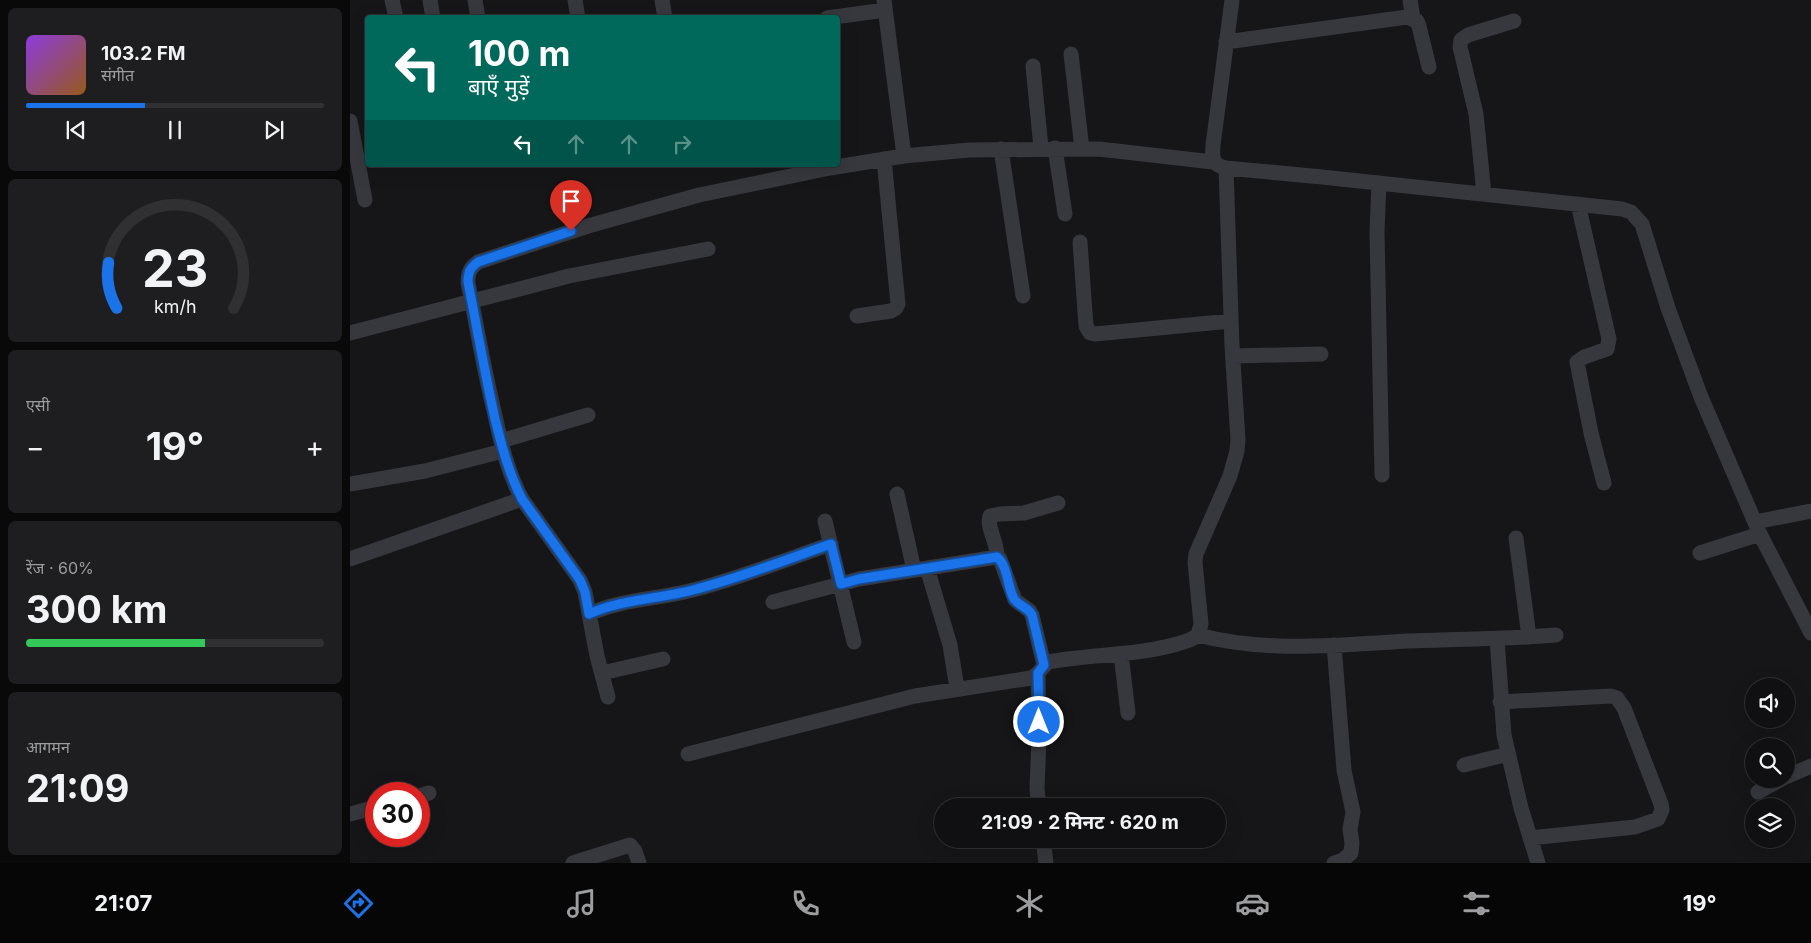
<!DOCTYPE html>
<html lang="hi">
<head>
<meta charset="utf-8">
<style>
  body { margin:0; font-family:Inter,"Noto Sans Devanagari",sans-serif; background:#1e1e20; color:#f1f3f6; height:100vh; display:flex; flex-direction:column; font-size:19px; white-space:nowrap }
  * { box-sizing:border-box; margin:0 }
  p { font-size:16px; color:#9c9d9f }
  .icon { flex:none; width:28px; height:28px; fill:none; stroke:currentColor; stroke-width:2; stroke-linecap:round; stroke-linejoin:round }
  .map { position:relative; flex:1; overflow:hidden }
  .panel { display:flex; flex-direction:column; gap:8px; padding:8px; background:#09090a; width:350px }
  .panel>* { flex:none }
  .guide { position:absolute; left:15px; top:15px; width:475px; height:152px; border-radius:5px; box-shadow:0 5px 20px #0002,0 0 0 1px #303032; background:#00695c; color:#fff; overflow:hidden }
  .fabs { position:absolute; left:1395px; top:678px; display:grid; gap:10px }
  .fabs a { display:grid; place-items:center; width:50px; height:50px; border-radius:50%; background:#101012; box-shadow:0 5px 20px #0002,0 0 0 1px #303032; font-size:25px }
  .speed { position:absolute; left:15px; top:782px; display:flex; gap:10px; font-size:25px; font-weight:700; text-align:center }
  .speed>* { display:grid; place-content:center; width:65px; height:65px; border-radius:50%; background:#101012; box-shadow:0 5px 20px #0002,0 0 0 1px #303032; line-height:1 }
  .speed .limit { border:8px solid #d22; background:#fff; color:#111 }
  .pin { position:absolute; display:grid; place-items:center; width:42px; height:42px; color:#fff; margin:-51px -21px; border-radius:50% 50% 50% 0; rotate:-45deg; box-shadow:0 0 5px #0007 }
  .pin .icon { rotate:45deg }
  .me { position:absolute; width:55px; margin:-28px; rotate:0deg; stroke-linejoin:round; filter:drop-shadow(0 0 4px #0008) }
  .turn { display:flex; align-items:center; gap:18px; height:105px; padding:0 20px; font-size:22px }
  .turn .icon { width:65px; height:65px; stroke-width:2.5 }
  .turn b { display:block; font-size:35px; line-height:42px }
  .lanes { display:flex; align-items:center; height:48px; padding:0 20px; background:#0003; justify-content:center; gap:25px; direction:ltr }
  .lanes .off { opacity:.35 }
  .big { font-size:38px; font-weight:700; line-height:1.1 }
  .panel .tile { flex:1; display:flex; flex-direction:column; justify-content:center; gap:8px; min-width:0; padding:0 18px; border-radius:8px; background:#1e1e20 }
  .panel .dial { align-items:center; gap:0 }
  .dial svg { height:130px; overflow:visible; fill:none; stroke:#303032; stroke-width:7; stroke-linecap:round; text-anchor:middle }
  .dial text { fill:#f1f3f6; stroke:none }
  .song { display:flex; align-items:center; gap:15px }
  .cover { width:60px; height:60px; border-radius:8px; background:linear-gradient(135deg,hsl(270 70% 55%),hsl(30 70% 35%)) }
  .played { height:5px; border-radius:2px; background:linear-gradient(90deg,#1a73e8 40%,#303032 40%) }
  .keys { display:flex; justify-content:space-around; direction:ltr }
  .heat { display:flex; justify-content:space-between; align-items:center; font-size:28px; direction:ltr }
  .charge { height:8px; border-radius:4px; background:linear-gradient(90deg,#34c759 60%,#303032 0) }
  .trip { position:absolute; left:584px; top:798px; width:292px; height:50px; border-radius:25px; background:#101012; box-shadow:0 5px 20px #0002,0 0 0 1px #303032; font-weight:700; line-height:50px; text-align:center }
  .dock { display:flex; height:80px; justify-content:space-around; align-items:center; background:#060607; color:#9c9d9f }
  .dock .icon { width:35px; height:35px }
  .dock .active { color:#1a73e8 }
  .dock b { font-size:22px; color:#f1f3f6 }
  main { display:flex; flex:1; min-height:0 }
  .map>svg:first-child { display:block }
</style>
</head>
<body>
<main>
<section class="panel">
<div class="tile">
<div class="song"><i class="cover"></i><div><b>103.2 FM</b><p>संगीत</p></div></div>
<div class="played"></div>
<div class="keys"><svg class="icon" aria-label="previous" viewBox="0 0 24 24"><path d="M18 5L8 12l10 7zM5 5v14"/></svg><svg class="icon" aria-label="pause" viewBox="0 0 24 24"><path d="M8 5v14M16 5v14"/></svg><svg class="icon" aria-label="next" viewBox="0 0 24 24"><path d="M6 5l10 7-10 7zM19 5v14"/></svg></div>
</div>
<div class="tile dial"><svg viewBox="0 0 100 80">
<path d="M14 69A42 42 0 1 1 86 69"/>
<path d="M14 69A42 42 0 0 1 9 41" stroke="#1a73e8"/>
<text x="50" y="56" font-size="32" font-weight="700">23</text>
<text x="50" y="72" font-size="11">km/h</text>
</svg></div>
<div class="tile"><p>एसी</p>
<div class="heat"><a>−</a><b class="big">19°</b><a>+</a></div>
</div>
<div class="tile"><p>रेंज · 60%</p><b class="big">300 km</b><div class="charge"></div></div>
<div class="tile"><p>आगमन</p><b class="big">21:09</b></div>
</section>
<div class="map">
<svg width="1461" height="863" viewBox="0 0 1461 863">
  <rect width="100%" height="100%" fill="#161618"/>
  <g fill="none" stroke-linecap="round" stroke-linejoin="round">
    <path stroke="#37383d" stroke-width="15" d="M42,0l4,18
      M80,0l3,18
      M125,0l3,18
      M225,0l3,18
      M312,0l3,18
      M534,0l20,156
      M882,0l-19,145c-1,13 -1,20 13,23l96,9 300,32 9,3 11,12 26,84 33,89 59,137 51,99
      M1060,0l3,18
      M477,18l58,-8
      M876,42l181,-25 10,4 2,5 10,41
      M721,54l11,95
      M683,66l8,82
      M0,121l15,79
      M705,148l10,66
      M651,149l22,147
      M1029,183l-2,49 5,243
      M1134,194l-8,-80 -16,-67 1,-7 7,-5 46,-14
      M1228,204l31,135 -2,10 -23,8 -7,5 14,71 13,50
      M730,242l6,84 4,7 5,1 136,-13
      M507,316l34,-5 5,-3 2,-4 -14,-145
      M0,333l219,-57 139,-27
      M883,356l88,-2
      M151,441l87,-26
      M0,484l75,-13 78,-20
      M547,494l17,76
      M475,521l29,121
      M1405,522l56,-11
      M1166,538l13,99
      M1350,553l60,-19
      M647,557c1,-14 -11,-30 -7,-41l10,-2 24,-1 34,-10
      M0,559l172,-60
      M577,568l23,77 7,43
      M423,602l86,-23 138,-22 3,2 15,41 15,11 2,4 12,50
      M239,614c33,-15 70,-15 104,-24 47,-12 92,-30 138,-46
      M848,635c68,18 140,10 209,6 50,-2 99,-2 149,-6
      M1147,639l7,96 17,73 17,55
      M771,654l7,59
      M252,673l61,-14
      M688,673l1,66 -2,50 2,17
      M258,697l-11,-41 -12,-64 -5,-12 -58,-81c-14,-26 -21,-55 -27,-84 -11,-44 -18,-88 -27,-132 0,-11 2,-15 10,-21l110,-36 111,-31 131,-27 74,-12 65,-6 130,-1 114,13
      M1150,702l111,-6 6,2 7,10 37,96 1,6 -4,9 -23,8 -105,11
      M338,754l227,-58 116,-18 5,-3 12,-13c42,-8 87,-6 129,-18 8,-2 15,-4 21,-9l3,-11 -6,-62 1,-8 34,-78 7,-25 1,-11 -6,-94 -6,-178
      M1114,765l44,-11
      M1436,777l25,-11
      M1408,792l24,-13
      M69,796l10,-3
      M0,814l26,-7
      M693,839l3,24
      M223,863l57,-18 5,6 4,12
      M984,863l9,-3 8,-7 1,-10 -2,-14 3,-17 -9,-42 -10,-125"/>
  </g>
  <g fill="none" stroke-linecap="round" stroke-linejoin="round">
    <g stroke="#114b97" stroke-width="12">
      <path id="route" d="M221,231l-93,31c-8,6 -10,10 -10,20 9,46 17,92 27,137 7,28 14,55 27,80l58,81 5,12 4,22c33,-15 70,-15 104,-24 47,-12 92,-30 138,-46l10,40 18,-5 138,-22c11,9 10,29 17,42 5,7 14,8 18,16l12,50 -6,8 1,49"/>
    </g>
    <use href="#route" stroke="#1a73e8" stroke-width="9"/>
  </g>
</svg>
<div class="fabs">
<a><svg class="icon" aria-label="sound" viewBox="0 0 24 24"><path d="M4 9h4l5-4v14l-5-4H4zM17 9q2 3 0 6"/></svg></a>
<a><svg class="icon" aria-label="search" viewBox="0 0 24 24"><circle cx="10" cy="10" r="6"/><path d="M15 15l6 6"/></svg></a>
<a><svg class="icon" aria-label="layers" viewBox="0 0 24 24"><path d="M12 4l9 5-9 5-9-5zM3 14l9 5 9-5"/></svg></a>
</div>
<div class="speed"><div class="limit">30</div></div>
<div class="pin" style="left:221px;top:231px;background:#d93025"><svg class="icon" aria-label="arrive" viewBox="0 0 24 24"><path d="M6 21V4h12l-3 4 3 4H6"/></svg></div>
<svg class="me" style="left:689px;top:722px" viewBox="-20 -20 40 40"><circle r="17" fill="#1a73e8" stroke="#fff" stroke-width="3"/><path d="M0-11L8 9 0 5-8 9z" fill="#fff"/></svg>
<div class="trip">21:09 · 2 मिनट · 620 m</div>
<div class="guide">
<div class="turn"><svg class="icon" aria-label="left" viewBox="0 0 24 24"><path d="M17 20v-9H6M10 6l-5 5 5 5"/></svg><div><b>100 m</b>बाएँ मुड़ें</div></div>
<div class="lanes"><svg class="icon" aria-label="left" viewBox="0 0 24 24"><path d="M17 20v-9H6M10 6l-5 5 5 5"/></svg><svg class="icon off" aria-label="ahead" viewBox="0 0 24 24"><path d="M12 20V5M6 11l6-6 6 6"/></svg><svg class="icon off" aria-label="ahead" viewBox="0 0 24 24"><path d="M12 20V5M6 11l6-6 6 6"/></svg><svg class="icon off" aria-label="right" viewBox="0 0 24 24"><path d="M7 20v-9h11M14 6l5 5-5 5"/></svg></div>
</div>
</div>
</main>
<nav class="dock">
<b>21:07</b>
<svg class="icon active" aria-label="directions" viewBox="0 0 24 24"><path d="M12 3l9 9-9 9-9-9zM9 14v-3h6M13 9l2 2-2 2"/></svg>
<svg class="icon" aria-label="music" viewBox="0 0 24 24"><path d="M9 18V5l10-2v13"/><circle cx="6" cy="18" r="3"/><circle cx="16" cy="16" r="3"/></svg>
<svg class="icon" aria-label="phone" viewBox="0 0 24 24"><path d="M5 4h4l2 5-3 2q2 4 5 5l2-3 5 2v4C11 20 4 13 5 4z"/></svg>
<svg class="icon" aria-label="climate" viewBox="0 0 24 24"><path d="M12 3v18M4 7l16 10M4 17L20 7"/></svg>
<svg class="icon" aria-label="car" viewBox="0 0 24 24"><path d="M5 17H2v-5l4-1 3-4h7l3 4 3 1v5h-3M9 17h6M6 11h13"/><circle cx="7" cy="17" r="2"/><circle cx="17" cy="17" r="2"/></svg>
<svg class="icon" aria-label="filters" viewBox="0 0 24 24"><path d="M4 7h16M4 17h16"/><circle cx="9" cy="7" r="2"/><circle cx="15" cy="17" r="2"/></svg>
<b>19°</b>
</nav>
</body>
</html>
